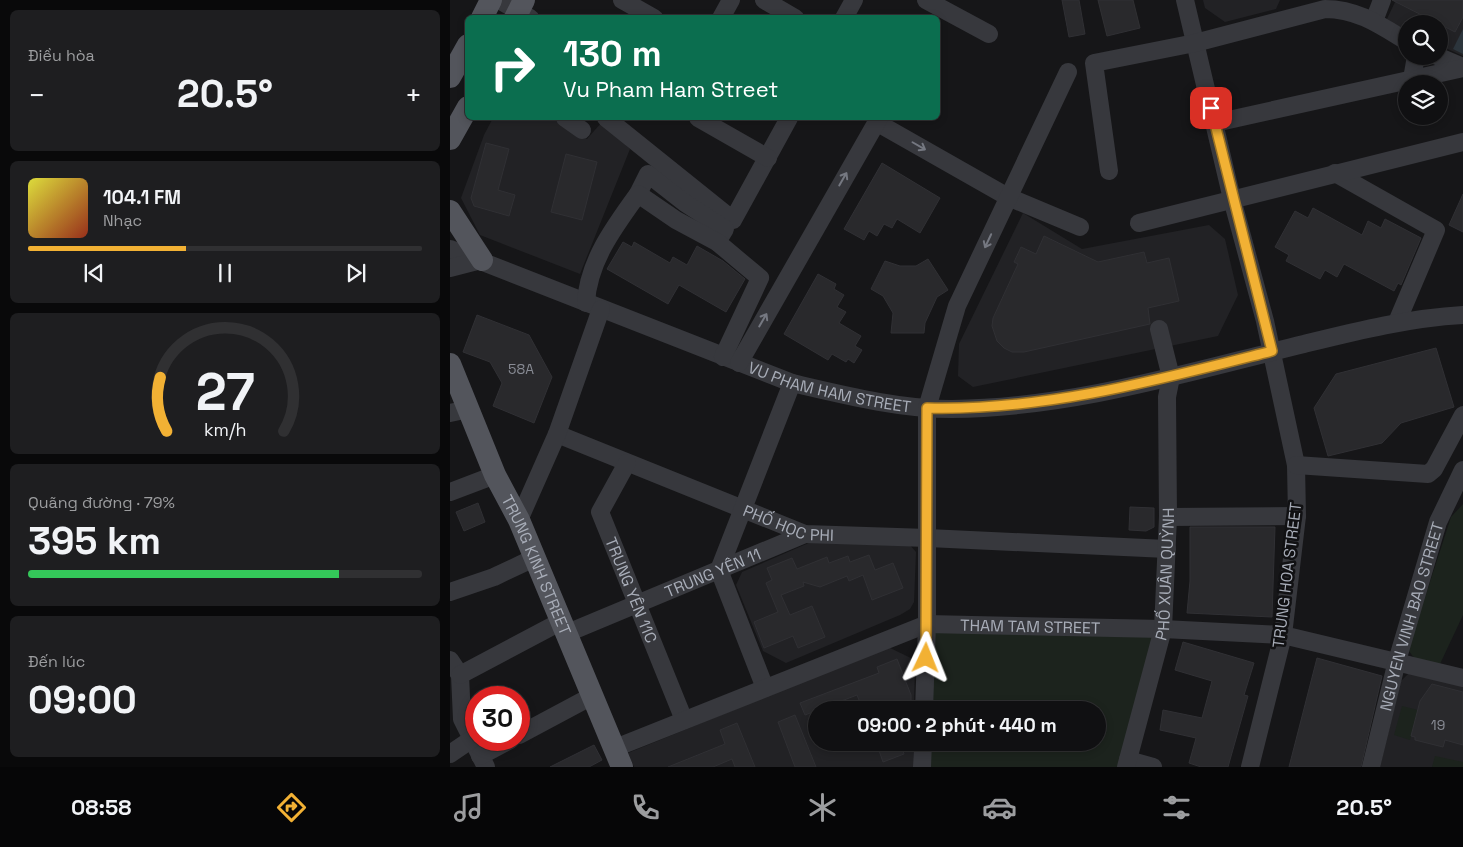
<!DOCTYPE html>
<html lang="vi">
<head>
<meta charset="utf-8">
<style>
  body { margin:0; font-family:"Space Grotesk",sans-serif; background:#1e1e20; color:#f1f3f6; height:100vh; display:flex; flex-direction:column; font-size:19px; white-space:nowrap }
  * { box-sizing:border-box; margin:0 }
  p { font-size:16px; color:#9c9d9f }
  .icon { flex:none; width:28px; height:28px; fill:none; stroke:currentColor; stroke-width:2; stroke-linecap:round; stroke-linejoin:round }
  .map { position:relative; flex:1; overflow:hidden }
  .sheet { display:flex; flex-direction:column; gap:10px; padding:10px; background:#09090a; width:450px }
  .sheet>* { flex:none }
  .banner { position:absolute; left:15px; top:15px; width:475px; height:105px; border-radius:8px; box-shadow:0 2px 8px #0003,0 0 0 1px #303032; background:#0b6e4f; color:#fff; overflow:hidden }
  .controls { position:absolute; left:948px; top:15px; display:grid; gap:10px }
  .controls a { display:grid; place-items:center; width:50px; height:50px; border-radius:50%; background:#101012; box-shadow:0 2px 8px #0003,0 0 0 1px #303032; font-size:25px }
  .speed { position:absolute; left:15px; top:686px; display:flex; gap:10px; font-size:25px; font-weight:700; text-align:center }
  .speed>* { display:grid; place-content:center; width:65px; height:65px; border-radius:50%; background:#101012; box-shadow:0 2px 8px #0003,0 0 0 1px #303032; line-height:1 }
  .speed .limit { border:8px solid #d22; background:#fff; color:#111 }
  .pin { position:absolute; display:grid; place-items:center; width:42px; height:42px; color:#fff; margin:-21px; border-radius:10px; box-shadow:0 2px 8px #0006 }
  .me { position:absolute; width:55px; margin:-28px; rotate:2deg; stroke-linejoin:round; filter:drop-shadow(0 0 4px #0008) }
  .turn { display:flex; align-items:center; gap:18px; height:105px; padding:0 15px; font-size:22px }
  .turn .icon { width:65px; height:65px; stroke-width:2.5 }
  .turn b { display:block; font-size:35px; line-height:42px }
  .big { font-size:38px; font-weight:800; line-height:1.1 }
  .sheet .widget { flex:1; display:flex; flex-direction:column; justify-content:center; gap:8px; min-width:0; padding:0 18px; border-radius:8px; background:#1e1e20 }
  .sheet .dial { align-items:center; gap:0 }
  .dial svg { height:130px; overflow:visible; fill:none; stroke:#303032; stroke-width:7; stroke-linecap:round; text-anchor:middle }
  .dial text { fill:#f1f3f6; stroke:none }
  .song { display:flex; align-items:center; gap:15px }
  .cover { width:60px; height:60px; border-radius:8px; background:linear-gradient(135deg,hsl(60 70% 55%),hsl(10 70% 35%)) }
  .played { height:5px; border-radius:2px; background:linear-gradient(90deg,#f2b134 40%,#303032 40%) }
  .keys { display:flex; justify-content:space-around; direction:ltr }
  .heat { display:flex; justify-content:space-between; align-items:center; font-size:28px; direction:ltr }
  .charge { height:8px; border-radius:4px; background:linear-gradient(90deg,#34c759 79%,#303032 0) }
  .trip { position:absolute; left:358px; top:701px; width:298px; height:50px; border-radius:25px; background:#101012; box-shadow:0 2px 8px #0003,0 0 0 1px #303032; font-weight:800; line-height:50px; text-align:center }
  .menu { display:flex; height:80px; justify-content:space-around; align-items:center; background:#060607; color:#9c9d9f }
  .menu .icon { width:35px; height:35px }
  .menu .active { color:#f2b134 }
  .menu b { font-size:22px; color:#f1f3f6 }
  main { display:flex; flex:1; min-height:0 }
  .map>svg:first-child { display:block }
</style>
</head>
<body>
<main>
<section class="sheet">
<div class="widget"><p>Điều hòa</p>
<div class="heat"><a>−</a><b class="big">20.5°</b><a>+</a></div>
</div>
<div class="widget">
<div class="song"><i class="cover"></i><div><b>104.1 FM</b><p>Nhạc</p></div></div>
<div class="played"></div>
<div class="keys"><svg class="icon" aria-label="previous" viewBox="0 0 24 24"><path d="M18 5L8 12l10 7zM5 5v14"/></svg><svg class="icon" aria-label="pause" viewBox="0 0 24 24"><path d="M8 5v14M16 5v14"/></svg><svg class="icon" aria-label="next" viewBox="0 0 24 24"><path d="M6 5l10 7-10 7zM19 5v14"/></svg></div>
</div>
<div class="widget dial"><svg viewBox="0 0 100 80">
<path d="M14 69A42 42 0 1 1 86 69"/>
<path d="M14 69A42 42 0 0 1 10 36" stroke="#f2b134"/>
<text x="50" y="56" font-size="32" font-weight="700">27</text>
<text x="50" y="72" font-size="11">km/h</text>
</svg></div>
<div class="widget"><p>Quãng đường · 79%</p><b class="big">395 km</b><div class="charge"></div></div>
<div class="widget"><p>Đến lúc</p><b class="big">09:00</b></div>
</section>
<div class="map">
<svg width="1013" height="767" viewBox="0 0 1013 767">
  <rect width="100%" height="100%" fill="#161618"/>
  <path fill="#222225" d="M753,0h77l-4,9 -51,13 -20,-14z
    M946,0h67v56l-24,-11v-21h-33v6l-20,-9z
    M43,118h62l32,21 15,-17 28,27 -50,125 -100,-39 -19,-37 23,-63z
    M573,213l59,36 127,-24 16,14 13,56 -20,41 -245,51 -15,-11 1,-32z
    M361,542l98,2 7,8 -2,50 -4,7 -10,6 -114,48 -23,-12 -27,-66 6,-13z
    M438,647l27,13 -1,50h-98v32l97,1v24h-279l-6,-14z
    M961,671l52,13v83h-83l21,-86z"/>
  <path fill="#1c231d" d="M1013,504v111l-23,49 -25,-5 -7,-9 43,-133z
    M477,624l236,5 -38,138h-198v-24l169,-1v-32h-169z
    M952,706l16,4 -8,30 -16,-5z
    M985,756l28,6v5h-31z"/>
  <path fill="#2c353c" d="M1013,29v25l-10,-5z"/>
  <path fill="#29292c" stroke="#303034" d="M612,0h17l6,34 -16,3z
    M648,0h35l7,28 -33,8z
    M942,0h71v17l-8,15z
    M36,143l23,6 -11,41 17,5 -6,21 -35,-10 -3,-8z
    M116,154l31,8 -15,58 -31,-8z
    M432,163l58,35 -20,35 -23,-14 -5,9 -8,-4 -7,12 -8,-5 -5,9 -20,-11z
    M1013,194v38l-14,-7z
    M863,208l49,27 6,-14 13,7 4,-9 36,19 -20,47 -3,-2 -4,8 -50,-27 -7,13 -12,-7 -5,9 -34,-18 3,-6 -14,-8 20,-36 13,7z
    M594,236l54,26 46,-10 3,11 22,-5 10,43 -31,7 2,16 -126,28h-12l-8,-4 -7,-7 -5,-15 1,-8 25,-54 -4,-2 7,-15 15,7z
    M173,242l9,5 2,-5 36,21 3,-6 14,8 10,-19 26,15 22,18 -19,33 -47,-27 -11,19 -61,-35z
    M478,259l20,31 -11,7 -12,26 -1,10h-33l2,-20 -10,-17 -12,-7 14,-28 15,5h16z
    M368,274l18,10 -2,5 10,6 -7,12 9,5 -7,11 22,13 -6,10 7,4 -8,13 -6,-4 -2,3 -14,-8 -4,6 -44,-26z
    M27,315l52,20 23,42 -18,46 -41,-17 9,-23 -12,-21 -27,-10z
    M986,348l18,59 -53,16 -19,20 -54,13 -14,-48 22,-34z
    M28,503l7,19 -21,9 -8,-19z
    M680,507l24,1v19l-8,4 -17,-1z
    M740,527h85l-3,90 -85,-4 3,-32z
    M419,555l6,15 18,-7 10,25 -31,12 -9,-25 -14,6 -2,-5 -27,11 -17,-5 1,4 -23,9 9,20 22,-9 13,31 -27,11 -5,-12 -29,12 -10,-26 24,-10 -12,-29 6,-3 -5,-12 25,-10 5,11 30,-12 2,6 19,-7 2,6z
    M733,642l71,21 -10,32 4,1 -20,71h-27l-12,-4 7,-25 -36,-8 3,-20 39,8 10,-37 -37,-11z
    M867,658l65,18 -21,91h-72z
    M447,659l14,36v10l-11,5h-37l-6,-15 -52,20 -5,-12 79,-30 -2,-6z
    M982,684l31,8v53l-18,-5 -2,7 -28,-7v-3l-4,-1 9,-35z
    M345,715l21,52h-21l-17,-45z
    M287,723l18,44h-20l-3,-8 -19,8h-45l57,-23 -5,-14z
    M426,742h24l4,12 -21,8z
    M144,745l8,15 -13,7h-39z"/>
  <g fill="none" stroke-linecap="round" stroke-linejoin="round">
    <g stroke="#37383d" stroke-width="18">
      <path d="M49,0l31,18"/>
      <path d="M172,0l32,18"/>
      <path d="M314,0l31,18"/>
      <path d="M476,0l63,34"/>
      <path d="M735,0l47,199 33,122 31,144 1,51 -14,119 -33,132"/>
      <path d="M271,18l10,-18"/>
      <path d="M394,18l10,-18"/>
      <path d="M924,21l8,-21"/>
      <path d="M987,56l26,11"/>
      <path d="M962,79l4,-23"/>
      <path d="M115,118l17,12"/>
      <path d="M156,118l127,102 56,-102"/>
      <path d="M248,118l70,40"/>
      <path d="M426,122l132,75 72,30"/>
      <path d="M765,123l248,-55"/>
      <path d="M659,171l-15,-108 101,-20 130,-34c32,0 55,16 81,32"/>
      <path d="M885,173l101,57 -39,92"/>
      <path d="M188,194l10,-20 37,29 40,26 -8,13"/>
      <path d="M689,223l324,-81"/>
      <path id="s1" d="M0,249l342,134c52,12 107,26 160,26 120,-1 236,-37 352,-65 53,-13 105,-26 159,-29"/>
      <path d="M0,268l31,-8"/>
      <path d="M136,303c2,-41 28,-76 52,-109l38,26 41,22 43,36 -37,79"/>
      <path d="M289,363l140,-245"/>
      <path d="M0,413l19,-4"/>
      <path id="s2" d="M107,434l248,100 123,4 239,11"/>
      <path id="s3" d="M177,463l-27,49 84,208"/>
      <path d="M846,465l132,9 6,-5 29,-54"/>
      <path d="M0,492l45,-17"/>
      <path d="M718,517l129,-1"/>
      <path d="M69,520l38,-86 44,-125"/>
      <path d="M0,592l44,-15 40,-19"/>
      <path id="s4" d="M115,634l240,-100"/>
      <path d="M0,660l10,15 2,44 24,48"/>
      <path d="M10,675l100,-53"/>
      <path d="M315,688l-46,-118 73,-187"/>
      <path d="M474,710l3,-86v-216l30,-102 111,-234"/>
      <path d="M69,735l73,-39"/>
      <path id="s5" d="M165,748l312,-124 236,5 120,6 180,43"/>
      <path d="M0,754l22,-15"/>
      <path d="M30,756l30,-16"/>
      <path d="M678,760l25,7"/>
      <path d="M472,767l1,-25"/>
      <path id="s6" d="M676,767l37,-138 5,-112 -1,-120 4,-20 -12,-48"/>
      <path id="s7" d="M921,767l26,-106 41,-139 25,-52"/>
    </g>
    <g stroke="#53555c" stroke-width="22">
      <path d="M32,18l9,-18"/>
      <path d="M65,18l9,-18"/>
      <path d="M0,77l18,-32"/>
      <path d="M0,139l18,-32"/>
      <path d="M0,211l32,49"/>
      <path id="s8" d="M0,364l45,111 24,45 103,247"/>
    </g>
  </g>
  <defs><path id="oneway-shaft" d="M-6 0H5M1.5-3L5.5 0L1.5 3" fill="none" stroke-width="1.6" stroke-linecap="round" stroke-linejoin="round" transform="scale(1.25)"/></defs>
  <g stroke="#757881">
    <use href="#oneway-shaft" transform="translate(469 146) rotate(30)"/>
    <use href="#oneway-shaft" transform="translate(393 179) rotate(-60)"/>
    <use href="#oneway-shaft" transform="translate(538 241) rotate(115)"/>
    <use href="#oneway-shaft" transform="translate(313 320) rotate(-60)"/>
  </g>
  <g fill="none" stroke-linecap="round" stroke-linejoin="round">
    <g stroke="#9d7322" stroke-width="12">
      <path id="route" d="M476,658l1,-250c118,3 231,-28 345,-57l-61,-243"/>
    </g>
    <use href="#route" stroke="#f2b134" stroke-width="9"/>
  </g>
  <g text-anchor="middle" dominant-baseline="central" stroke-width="5" stroke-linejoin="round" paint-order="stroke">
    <g font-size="14" fill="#888b94">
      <text x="71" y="369">58A</text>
      <text x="988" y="725">19</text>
    </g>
    <g font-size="16" fill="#a8adb8" stroke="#111113">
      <text stroke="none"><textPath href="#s1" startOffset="405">VU PHAM HAM STREET</textPath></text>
      <text stroke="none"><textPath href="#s2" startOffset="249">PHỐ HỌC PHI</textPath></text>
      <text stroke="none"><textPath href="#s8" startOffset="219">TRUNG KINH STREET</textPath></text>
      <text stroke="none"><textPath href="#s4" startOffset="160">TRUNG YÊN 11</textPath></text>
      <text stroke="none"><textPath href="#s6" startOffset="198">PHỐ XUÂN QUỲNH</textPath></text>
      <text transform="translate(837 575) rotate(-83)">TRUNG HOA STREET</text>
      <text stroke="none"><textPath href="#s3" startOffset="140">TRUNG YÊN 11C</textPath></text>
      <text stroke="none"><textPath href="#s7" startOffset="156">NGUYEN VINH BAO STREET</textPath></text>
      <text stroke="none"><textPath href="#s5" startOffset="439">THAM TAM STREET</textPath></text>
    </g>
  </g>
</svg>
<div class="controls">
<a><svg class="icon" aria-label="search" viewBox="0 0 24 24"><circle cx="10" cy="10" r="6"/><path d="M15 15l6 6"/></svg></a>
<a><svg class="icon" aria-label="layers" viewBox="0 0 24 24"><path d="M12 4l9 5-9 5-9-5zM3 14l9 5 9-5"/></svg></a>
</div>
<div class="speed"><div class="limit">30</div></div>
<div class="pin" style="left:761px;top:108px;background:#d93025"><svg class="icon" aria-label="arrive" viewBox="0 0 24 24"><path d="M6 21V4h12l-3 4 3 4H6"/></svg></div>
<svg class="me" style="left:476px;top:658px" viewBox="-20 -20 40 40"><path d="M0-17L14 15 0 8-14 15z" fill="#f2b134" stroke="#fff" stroke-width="4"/></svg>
<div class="trip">09:00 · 2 phút · 440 m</div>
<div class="banner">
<div class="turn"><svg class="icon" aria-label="right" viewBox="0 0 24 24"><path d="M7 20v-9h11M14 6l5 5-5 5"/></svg><div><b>130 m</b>Vu Pham Ham Street</div></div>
</div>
</div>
</main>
<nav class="menu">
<b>08:58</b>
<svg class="icon active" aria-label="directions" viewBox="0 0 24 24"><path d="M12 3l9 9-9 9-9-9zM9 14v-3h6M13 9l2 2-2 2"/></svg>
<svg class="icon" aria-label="music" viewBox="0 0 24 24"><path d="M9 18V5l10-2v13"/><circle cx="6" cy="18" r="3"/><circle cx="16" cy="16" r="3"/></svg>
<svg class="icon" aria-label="phone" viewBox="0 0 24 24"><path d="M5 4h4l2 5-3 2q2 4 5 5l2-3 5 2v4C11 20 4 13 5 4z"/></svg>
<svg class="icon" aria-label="climate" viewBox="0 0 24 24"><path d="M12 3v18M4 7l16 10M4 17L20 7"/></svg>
<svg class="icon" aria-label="car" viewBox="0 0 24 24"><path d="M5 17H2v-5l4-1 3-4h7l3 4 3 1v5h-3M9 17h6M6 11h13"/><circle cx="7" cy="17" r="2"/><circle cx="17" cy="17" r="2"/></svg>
<svg class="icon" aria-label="filters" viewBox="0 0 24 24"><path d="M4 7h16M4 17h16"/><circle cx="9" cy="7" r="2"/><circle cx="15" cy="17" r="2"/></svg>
<b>20.5°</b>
</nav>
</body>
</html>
